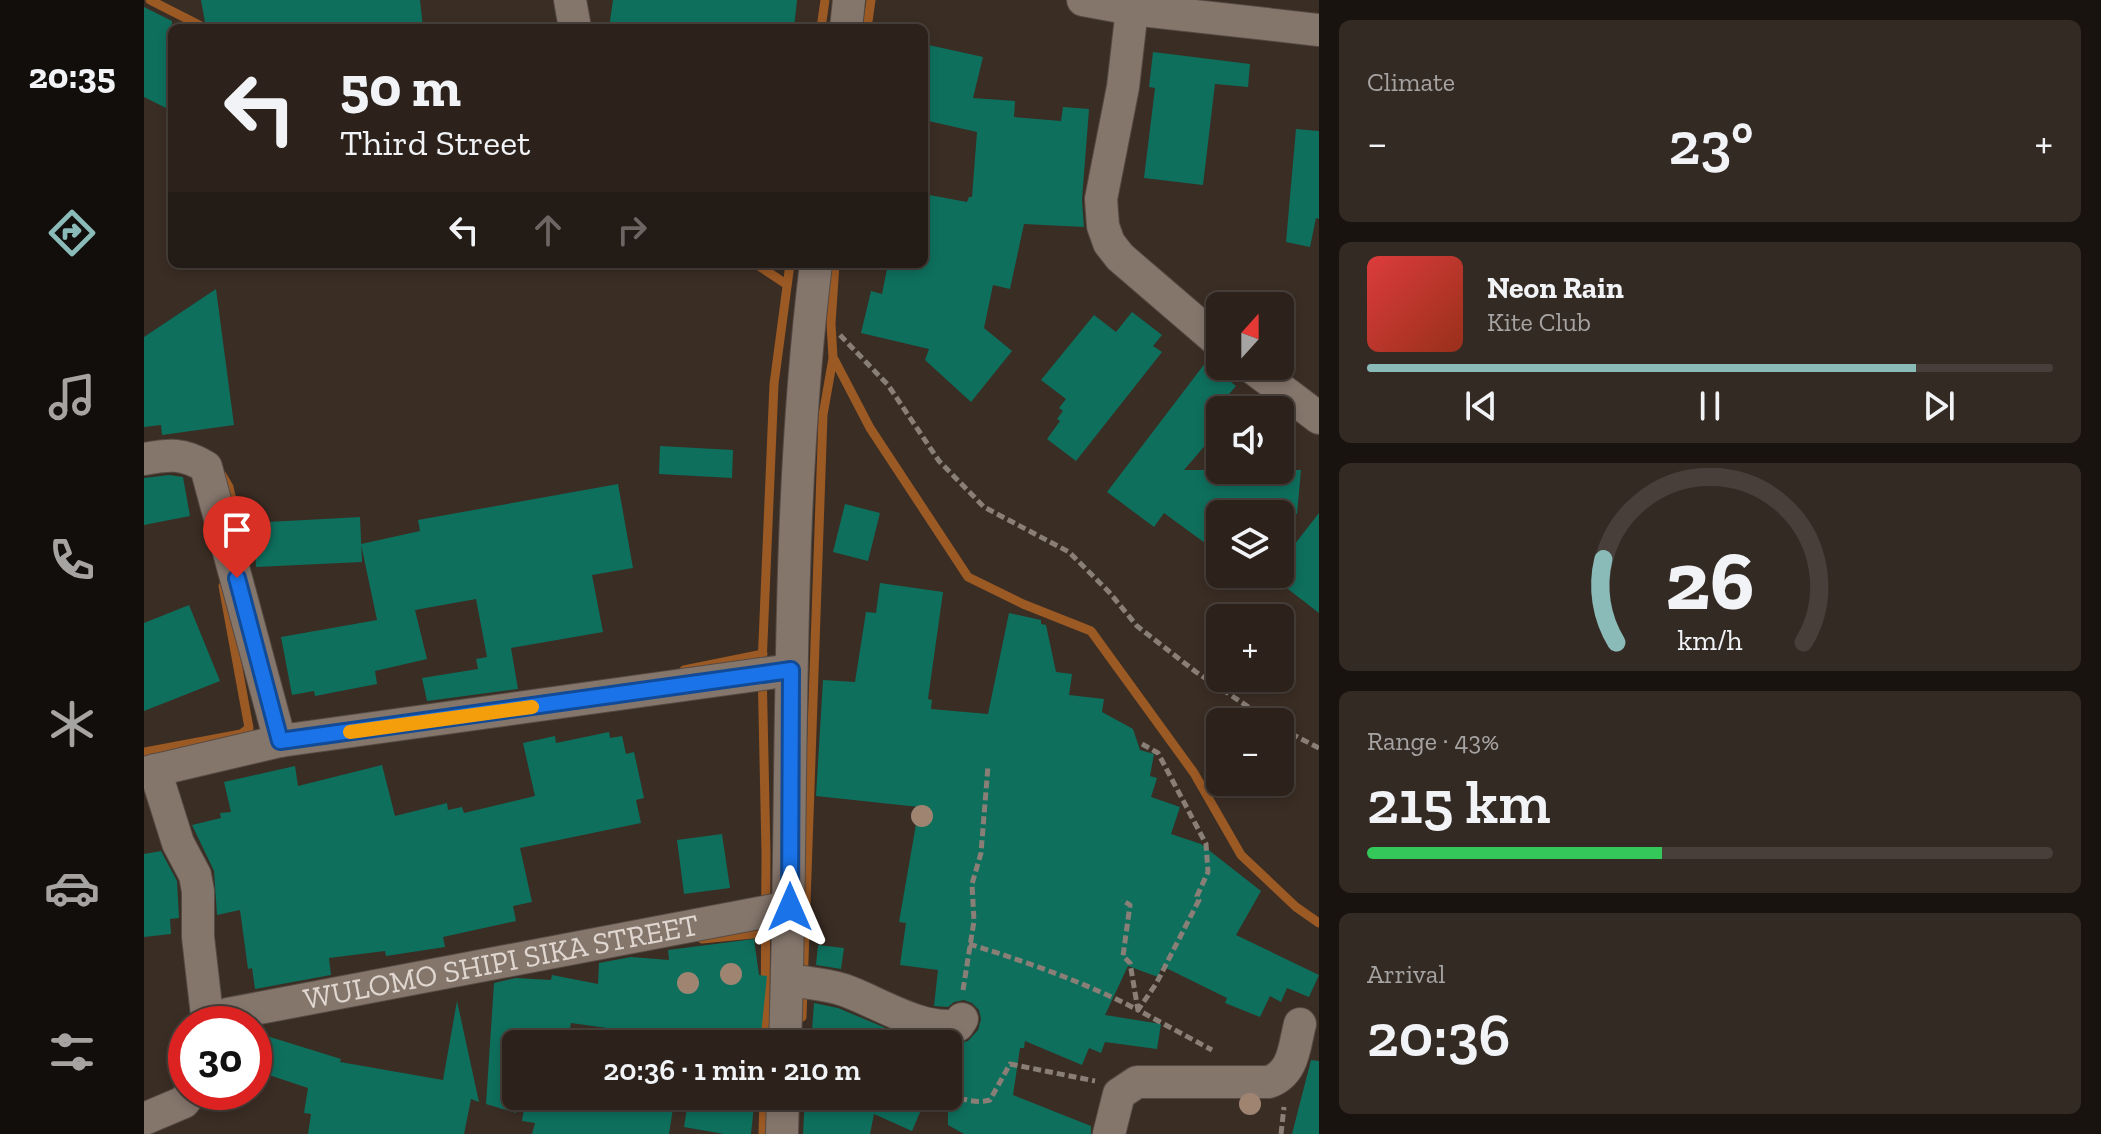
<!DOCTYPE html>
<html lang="en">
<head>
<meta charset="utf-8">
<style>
  body { margin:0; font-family:"Zilla Slab",serif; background:#342a24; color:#f1f3f6; height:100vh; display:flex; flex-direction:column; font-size:30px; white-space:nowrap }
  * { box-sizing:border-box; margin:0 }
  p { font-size:26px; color:#a6a4a3 }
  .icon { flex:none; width:44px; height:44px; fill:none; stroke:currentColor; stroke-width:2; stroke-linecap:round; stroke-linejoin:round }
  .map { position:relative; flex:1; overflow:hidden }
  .side { display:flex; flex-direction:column; gap:20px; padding:20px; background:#18130f; width:782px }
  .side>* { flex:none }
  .hud { position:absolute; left:24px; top:24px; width:760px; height:244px; border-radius:12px; box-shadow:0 4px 12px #0003,0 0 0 2px #483f3a; background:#2c221b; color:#f1f3f6; overflow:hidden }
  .needle { width:52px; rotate:21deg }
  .buttons { position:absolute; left:1062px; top:292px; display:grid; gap:16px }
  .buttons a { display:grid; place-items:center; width:88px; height:88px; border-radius:12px; background:#2c221b; box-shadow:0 4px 12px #0003,0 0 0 2px #483f3a; font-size:40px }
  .speed { position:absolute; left:24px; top:1006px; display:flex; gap:16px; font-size:40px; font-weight:700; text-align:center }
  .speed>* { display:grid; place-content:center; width:104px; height:104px; border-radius:50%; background:#2c221b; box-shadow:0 4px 12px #0003,0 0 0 2px #483f3a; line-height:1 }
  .speed .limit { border:12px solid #d22; background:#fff; color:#111 }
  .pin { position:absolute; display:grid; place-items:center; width:68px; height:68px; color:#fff; margin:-82px -34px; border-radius:50% 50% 50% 0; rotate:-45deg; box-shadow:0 0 8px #0007 }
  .pin .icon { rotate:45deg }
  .me { position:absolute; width:88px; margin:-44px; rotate:0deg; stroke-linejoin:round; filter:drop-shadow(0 0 6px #0008) }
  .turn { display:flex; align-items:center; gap:28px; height:168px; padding:0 40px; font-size:36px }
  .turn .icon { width:104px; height:104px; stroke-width:2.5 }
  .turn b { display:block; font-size:56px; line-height:68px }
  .lanes { display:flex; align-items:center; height:76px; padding:0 40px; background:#0003; justify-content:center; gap:40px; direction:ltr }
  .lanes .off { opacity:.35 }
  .big { font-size:60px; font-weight:600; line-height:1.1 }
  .side .tile { flex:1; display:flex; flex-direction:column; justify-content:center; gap:12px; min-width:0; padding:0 28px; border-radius:12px; background:#342a24 }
  .side .dial { align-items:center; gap:0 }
  .dial svg { height:208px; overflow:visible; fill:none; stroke:#483f3a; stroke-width:7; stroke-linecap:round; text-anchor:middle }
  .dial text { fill:#f1f3f6; stroke:none }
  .song { display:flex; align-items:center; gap:24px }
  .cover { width:96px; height:96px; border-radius:12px; background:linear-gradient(135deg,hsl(0 70% 55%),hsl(10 70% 35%)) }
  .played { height:8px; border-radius:4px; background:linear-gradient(90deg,#8bbbb9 80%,#483f3a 80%) }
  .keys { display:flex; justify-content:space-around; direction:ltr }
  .heat { display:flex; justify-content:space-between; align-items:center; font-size:44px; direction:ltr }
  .charge { height:12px; border-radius:6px; background:linear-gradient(90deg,#34c759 43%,#483f3a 0) }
  .trip { position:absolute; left:358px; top:1030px; width:460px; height:80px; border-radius:12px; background:#2c221b; box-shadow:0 4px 12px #0003,0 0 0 2px #483f3a; font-weight:600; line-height:80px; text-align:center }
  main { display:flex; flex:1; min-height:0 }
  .tabs { display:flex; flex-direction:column; width:144px; justify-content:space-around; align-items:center; background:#120e0b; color:#a6a4a3 }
  .tabs .icon { width:56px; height:56px }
  .tabs .active { color:#8bbbb9 }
  .tabs b { font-size:36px; color:#f1f3f6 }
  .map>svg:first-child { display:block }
</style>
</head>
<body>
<main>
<nav class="tabs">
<b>20:35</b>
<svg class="icon active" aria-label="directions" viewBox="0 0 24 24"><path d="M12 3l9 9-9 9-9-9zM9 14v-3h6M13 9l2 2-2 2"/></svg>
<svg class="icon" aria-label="music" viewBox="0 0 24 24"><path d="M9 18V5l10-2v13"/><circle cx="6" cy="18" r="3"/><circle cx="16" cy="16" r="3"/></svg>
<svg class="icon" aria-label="phone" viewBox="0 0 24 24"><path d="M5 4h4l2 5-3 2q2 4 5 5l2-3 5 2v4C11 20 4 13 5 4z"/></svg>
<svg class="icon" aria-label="climate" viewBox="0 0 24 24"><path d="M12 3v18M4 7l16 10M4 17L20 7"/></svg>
<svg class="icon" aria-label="car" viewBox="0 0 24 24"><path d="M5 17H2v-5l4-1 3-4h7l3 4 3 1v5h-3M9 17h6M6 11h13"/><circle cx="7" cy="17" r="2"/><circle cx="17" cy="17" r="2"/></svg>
<svg class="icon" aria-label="filters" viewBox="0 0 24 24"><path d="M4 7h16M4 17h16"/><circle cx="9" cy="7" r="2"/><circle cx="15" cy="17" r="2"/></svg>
</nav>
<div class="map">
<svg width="1175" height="1134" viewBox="0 0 1175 1134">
  <rect width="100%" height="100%" fill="#3a2d24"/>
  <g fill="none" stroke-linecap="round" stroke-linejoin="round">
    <path stroke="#9b5924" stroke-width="9" d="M6,0l55,28
      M677,28l4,-28
      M723,28l4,-28
      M612,264l30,20
      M690,359l36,69 98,149 55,27 68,27 103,142 47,82 55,52 23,16
      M78,475l7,12 8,34
      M540,670l79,-16
      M0,752l97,-18 8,-6 -26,-142
      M558,939l63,-6
      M658,1017l21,-602 10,-57 -2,-34 4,-60
      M621,1044l1,-191 -4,-188 12,-281 16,-120
      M619,1134l1,-38"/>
  </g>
  <path fill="#0e6f5d" d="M57,0h219l3,28h-217z
    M469,0h184l-3,28h-185z
    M0,7l28,14v90l-28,-14z
    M780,44l59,13 -10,41 42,3 -1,16 47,4 2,-14 26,2 -7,91 2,27 -60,-3 -14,65 -17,-4 -9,43 28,23 -41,51 -46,-42 4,-11 -68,-16 10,-42 11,3 6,-30h36v-70l43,8 2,-5h3l5,-65 -53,-12z
    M1009,52l97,12 -2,23 -33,-3 -12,101 -59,-7 11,-90 -6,-1z
    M1152,129l23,2v88l-3,-1 -6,29 -24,-5z
    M72,289l18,136 -72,10 -1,-10 -17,2v-90z
    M988,312l30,23 -9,11 9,6 -86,109 -29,-22 13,-18 -3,-2 6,-8 -4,-3 7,-9 -25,-19 53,-65 22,17z
    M1062,362l30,24 -21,24h-6l11,8v10l-36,42h117l-4,44h-77v40l-56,-41 -10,14 -47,-35z
    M516,446l73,4 -1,28 -73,-4z
    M25,475l14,2 7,39 -46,9v-47z
    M474,484l15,84 -41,7 11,57 -92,16 7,41 -91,12 -5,-23 56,-9 -2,-10 11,-2 -11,-58 -61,11 12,49 -52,12 2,13 -62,12 -1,-5 -22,4 -11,-58 96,-17 -16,-76 59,-13 -2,-11z
    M701,504l35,9 -12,48 -35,-9z
    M1175,513v100l-44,-34v-5h5v-11z
    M216,517l2,45 -106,5 -1,-25h14l-1,-20z
    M736,583l63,9 -15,107 4,1 -1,9 57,5 21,-101 32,7v4l5,1 10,47 16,2 -3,21 35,4 -2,13 31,17 7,21 14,4 -4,22 7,2 -6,19 29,10 -9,27 30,10 60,47 -25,44 83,40 -10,22 -22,-9 -6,14 -11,-6 -10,21 -35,-14 2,-5 -65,-32 -4,11 -30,-11 -23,49 56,9 -4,25 -52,-7 -4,11 -12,-5 -7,17 -57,-24 -1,7h-4l-7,47 78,31v8h-127l-16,-9v-80l20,-4 10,-11 3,-11 -2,-9 -7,-7 -8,-3 -10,2 -6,5 -14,-1 4,-36 -38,-5 6,-42 -7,-1 20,-115 -103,-11 7,-116 32,2 11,-70 10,1z
    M45,605l31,76 -76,30v-88z
    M465,732l1,6 12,-2 4,18 8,-2 10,46 -8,2 5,23 -121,25 12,54 -19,4 3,15 -73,16 2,10 -59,9 -1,-5 -56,7 2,17 -76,14 -3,-21 -4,1 -8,-59 -23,5 -3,-44 -22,-46 29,-7 -1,-5 11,-1 -7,-30 71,-16 3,20 84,-21 13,51 52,-13 1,7 14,-3 2,6 71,-17 -12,-53 32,-7 1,7z
    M578,834l8,54 -46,6 -7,-54z
    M17,851l16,30 2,37 -9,1 1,15 -27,3v-83z
    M610,939l5,36 8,1 -7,68h-76l1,-5 -114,-16 -4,21h-51v69l-30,-9 8,-121 22,-5 35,2 1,-5 46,9 1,-21 32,-6 38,3 -1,-10z
    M674,945l26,3 -3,21 -25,-4z
    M313,1001l22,101 -8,-3 -7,35h-156l3,-20 -7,-1 4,-25 -54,-18v-38l87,27 -1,3 103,18z
    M670,1003l24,5 86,36h-70l-25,-12 -3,12h-15z
    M1167,1060l8,1v73h-27z
    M382,1096h102l45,12 -4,26h-137l3,-11 -13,-2z
    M545,1096h66l-4,38h-27l-40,-7z
    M661,1096h122l-15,35 -38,-17 -4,20h-67z"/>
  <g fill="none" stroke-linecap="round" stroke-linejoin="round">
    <g stroke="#564b44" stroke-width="34">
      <g id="minor">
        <path d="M426,0l5,28"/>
        <path d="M939,0l49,9 187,21"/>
        <path d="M988,9l-9,78 -22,112 2,27 6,17 11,14 100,86"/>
        <path d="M702,28l3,-28"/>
        <path d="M1106,366l69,52"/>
        <path d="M0,459c25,-5 40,-6 62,8l74,274"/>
        <path d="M11,770l23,73 17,32 3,16v46l10,87"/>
        <path d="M0,773l136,-32 511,-71"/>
        <path d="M644,980c19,3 38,4 56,10 34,12 78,42 114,35l4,-6"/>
        <path id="s1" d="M69,1024l15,-10 562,-107"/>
        <path d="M641,1044c9,-260 -1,-522 31,-780"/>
        <path d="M0,1119l40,-17 7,-10"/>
        <path d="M638,1134l1,-38"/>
        <path d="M965,1134l10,-40 18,-12h132c25,-9 25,-35 31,-58"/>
      </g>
    </g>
    <path stroke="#8a7f77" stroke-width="5" stroke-dasharray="8 4" stroke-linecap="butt" d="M696,335l48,50 51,76 45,46 85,45 40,40 28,34 59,46 75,50
      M1136,728l39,20
      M998,744l16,9 48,91 2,28 -11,24 2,4 -43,84 -18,26 74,40
      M825,944c58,18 115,38 169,66l-8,-47 -7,-7 7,-51 -8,-5
      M819,990l11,-69 -2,-37 9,-31 7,-87
      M669,1033l23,11
      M804,1094c14,5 27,10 42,6l20,-36 85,17
      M1137,1134l3,-27"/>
    <use href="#minor" stroke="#85766c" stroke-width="32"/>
  </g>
  <g fill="#9f8472">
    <circle cx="778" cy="816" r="11"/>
    <circle cx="587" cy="974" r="11"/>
    <circle cx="544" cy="983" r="11"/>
    <circle cx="1106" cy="1104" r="11"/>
  </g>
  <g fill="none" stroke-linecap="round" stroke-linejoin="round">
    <g stroke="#114b97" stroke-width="20">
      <path id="route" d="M93,578l43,163 511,-71 -1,237"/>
    </g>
    <use href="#route" stroke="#1a73e8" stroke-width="14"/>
    <path stroke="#f59e0b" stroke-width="14" d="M206,732l182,-25"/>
  </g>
  <g text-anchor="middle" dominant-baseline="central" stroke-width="8" stroke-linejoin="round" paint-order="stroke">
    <g font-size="30" fill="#e0d7d1" stroke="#30231b">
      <text stroke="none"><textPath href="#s1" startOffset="296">WULOMO SHIPI SIKA STREET</textPath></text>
    </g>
  </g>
</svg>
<div class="buttons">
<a><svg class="needle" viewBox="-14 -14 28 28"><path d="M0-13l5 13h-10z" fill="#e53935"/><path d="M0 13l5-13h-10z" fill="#a6a4a3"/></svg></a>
<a><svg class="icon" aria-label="sound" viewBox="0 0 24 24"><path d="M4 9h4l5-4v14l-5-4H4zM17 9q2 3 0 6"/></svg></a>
<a><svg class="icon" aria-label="layers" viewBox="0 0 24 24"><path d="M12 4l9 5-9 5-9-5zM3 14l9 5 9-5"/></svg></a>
<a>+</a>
<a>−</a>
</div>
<div class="speed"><div class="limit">30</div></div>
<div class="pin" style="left:93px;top:578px;background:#d93025"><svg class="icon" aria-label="arrive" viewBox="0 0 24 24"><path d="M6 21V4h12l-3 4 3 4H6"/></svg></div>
<svg class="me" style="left:646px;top:907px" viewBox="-20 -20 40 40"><path d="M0-17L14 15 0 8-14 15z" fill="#1a73e8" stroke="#fff" stroke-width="4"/></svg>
<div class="trip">20:36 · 1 min · 210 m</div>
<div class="hud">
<div class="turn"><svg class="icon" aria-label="left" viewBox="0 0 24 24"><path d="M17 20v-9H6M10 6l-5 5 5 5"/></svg><div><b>50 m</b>Third Street</div></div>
<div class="lanes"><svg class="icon" aria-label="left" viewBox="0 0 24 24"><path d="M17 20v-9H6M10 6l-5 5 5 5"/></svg><svg class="icon off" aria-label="ahead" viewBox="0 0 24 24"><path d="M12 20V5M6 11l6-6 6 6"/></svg><svg class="icon off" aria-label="right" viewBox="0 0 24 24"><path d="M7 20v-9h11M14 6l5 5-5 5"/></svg></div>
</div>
</div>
<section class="side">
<div class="tile"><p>Climate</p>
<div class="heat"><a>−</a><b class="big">23°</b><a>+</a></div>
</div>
<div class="tile">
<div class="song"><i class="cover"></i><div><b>Neon Rain</b><p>Kite Club</p></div></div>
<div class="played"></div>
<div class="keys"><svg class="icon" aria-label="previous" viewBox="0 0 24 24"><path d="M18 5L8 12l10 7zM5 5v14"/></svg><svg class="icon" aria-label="pause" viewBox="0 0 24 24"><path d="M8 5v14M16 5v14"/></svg><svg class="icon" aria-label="next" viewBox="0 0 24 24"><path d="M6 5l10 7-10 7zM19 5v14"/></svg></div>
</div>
<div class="tile dial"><svg viewBox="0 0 100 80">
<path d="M14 69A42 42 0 1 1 86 69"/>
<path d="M14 69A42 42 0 0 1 9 37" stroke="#8bbbb9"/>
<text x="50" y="56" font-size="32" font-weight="700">26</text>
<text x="50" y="72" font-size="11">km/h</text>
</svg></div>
<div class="tile"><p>Range · 43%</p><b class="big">215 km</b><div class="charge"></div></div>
<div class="tile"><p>Arrival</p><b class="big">20:36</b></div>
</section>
</main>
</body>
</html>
